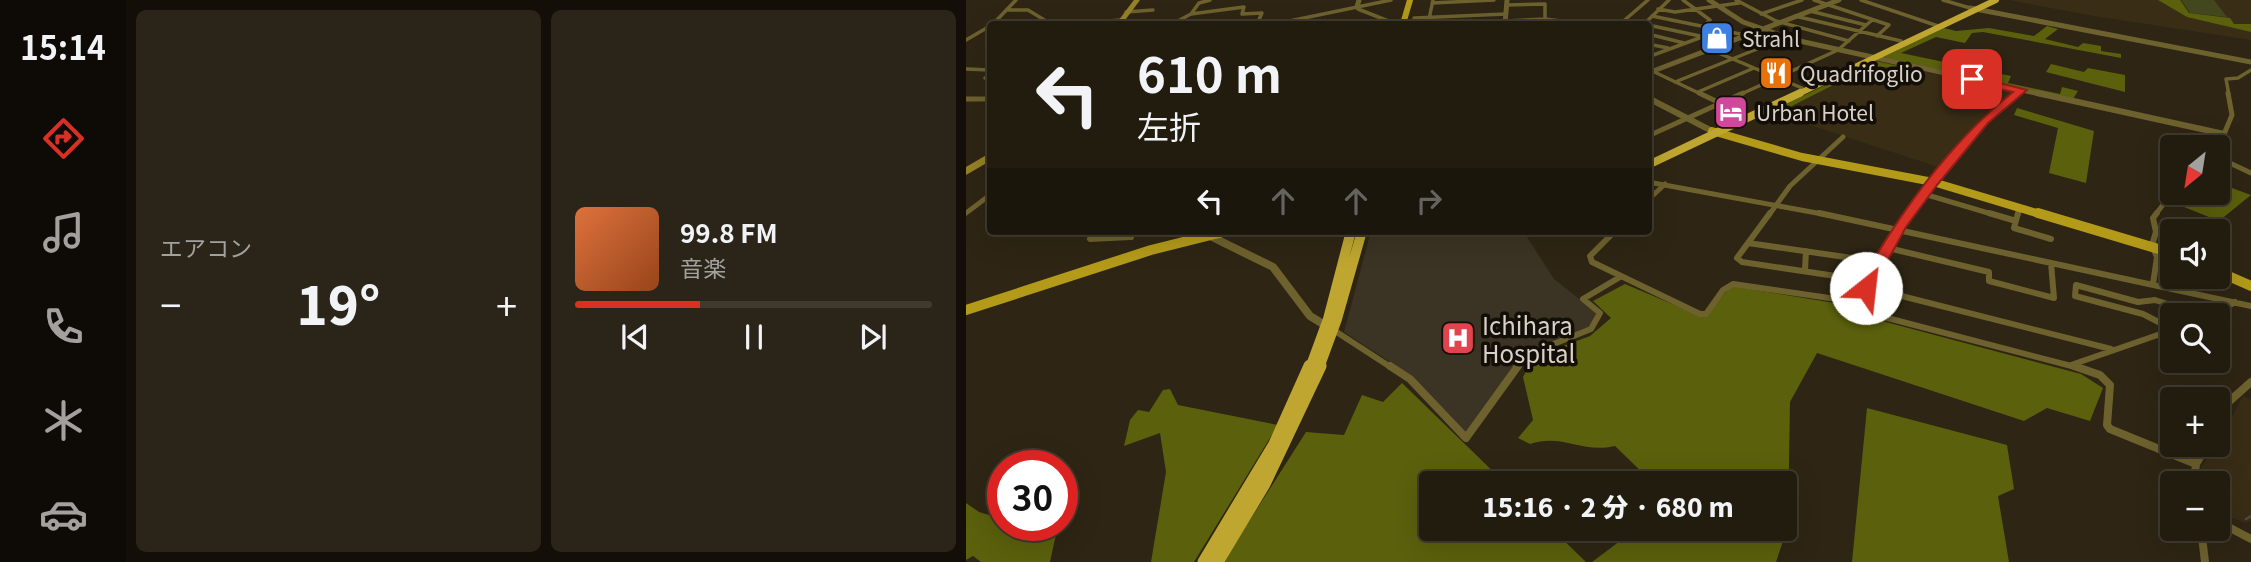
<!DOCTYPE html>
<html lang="ja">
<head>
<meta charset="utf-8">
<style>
  body { margin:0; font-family:Georgia,"Noto Sans JP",serif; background:#2a2518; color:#f1f3f6; height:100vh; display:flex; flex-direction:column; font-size:26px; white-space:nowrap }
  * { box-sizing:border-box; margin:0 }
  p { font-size:23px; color:#a2a19e }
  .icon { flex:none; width:38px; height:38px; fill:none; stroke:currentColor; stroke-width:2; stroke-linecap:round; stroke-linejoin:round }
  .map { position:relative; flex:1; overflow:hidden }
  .panel { display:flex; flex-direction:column; gap:10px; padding:10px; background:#130f08; width:840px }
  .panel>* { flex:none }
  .guide { position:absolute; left:21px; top:21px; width:665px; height:214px; border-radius:7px; box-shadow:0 7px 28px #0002,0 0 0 2px #3f3a2f; background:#221c0f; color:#f1f3f6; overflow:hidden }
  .needle { width:46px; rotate:210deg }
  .tools { position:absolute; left:1194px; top:135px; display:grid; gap:14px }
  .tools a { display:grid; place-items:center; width:70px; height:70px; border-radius:7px; background:#221c0f; box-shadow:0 7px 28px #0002,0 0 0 2px #3f3a2f; font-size:35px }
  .speed { position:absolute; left:21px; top:450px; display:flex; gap:14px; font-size:35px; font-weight:700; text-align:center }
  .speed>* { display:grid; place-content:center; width:91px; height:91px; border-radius:50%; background:#221c0f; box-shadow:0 7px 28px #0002,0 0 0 2px #3f3a2f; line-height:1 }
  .speed .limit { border:10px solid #d22; background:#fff; color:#111 }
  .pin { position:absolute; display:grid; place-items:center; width:60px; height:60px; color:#fff; margin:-30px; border-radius:14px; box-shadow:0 4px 10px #0006 }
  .me { position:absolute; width:77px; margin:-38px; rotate:29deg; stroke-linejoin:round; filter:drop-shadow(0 0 5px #0008) }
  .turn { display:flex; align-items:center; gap:24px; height:147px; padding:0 35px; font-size:32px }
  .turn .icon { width:91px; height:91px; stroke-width:2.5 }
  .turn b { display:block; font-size:49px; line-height:60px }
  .lanes { display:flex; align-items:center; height:66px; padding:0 35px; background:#0003; justify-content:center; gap:35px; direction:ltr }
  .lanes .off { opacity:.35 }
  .big { font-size:52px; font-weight:800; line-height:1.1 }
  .panel .card { flex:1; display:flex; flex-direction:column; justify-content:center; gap:10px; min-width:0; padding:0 24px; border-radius:10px; background:#2a2518 }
  .song { display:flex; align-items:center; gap:21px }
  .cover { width:84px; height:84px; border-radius:10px; background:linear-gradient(135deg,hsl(20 70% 55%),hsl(20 70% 35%)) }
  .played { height:7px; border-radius:4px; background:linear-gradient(90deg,#d93025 35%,#3f3a2f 35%) }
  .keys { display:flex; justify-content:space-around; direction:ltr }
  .heat { display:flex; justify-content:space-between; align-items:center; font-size:38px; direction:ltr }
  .panel .tiles { flex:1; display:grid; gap:10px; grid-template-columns:repeat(2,1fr) }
  .trip { position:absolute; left:453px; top:471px; width:378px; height:70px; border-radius:7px; background:#221c0f; box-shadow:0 7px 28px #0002,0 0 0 2px #3f3a2f; font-weight:800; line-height:70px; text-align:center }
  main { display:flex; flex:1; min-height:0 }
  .menu { display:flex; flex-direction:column; width:126px; justify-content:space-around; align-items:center; background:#0e0b06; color:#a2a19e }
  .menu .icon { width:49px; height:49px }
  .menu .on { color:#d93025 }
  .menu b { font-size:32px; color:#f1f3f6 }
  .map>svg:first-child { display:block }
</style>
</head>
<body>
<main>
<nav class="menu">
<b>15:14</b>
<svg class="icon on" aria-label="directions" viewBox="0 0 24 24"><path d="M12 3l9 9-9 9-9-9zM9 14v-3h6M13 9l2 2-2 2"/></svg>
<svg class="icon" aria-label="music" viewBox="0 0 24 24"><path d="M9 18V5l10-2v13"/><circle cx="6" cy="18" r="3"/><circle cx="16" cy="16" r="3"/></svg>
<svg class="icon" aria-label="phone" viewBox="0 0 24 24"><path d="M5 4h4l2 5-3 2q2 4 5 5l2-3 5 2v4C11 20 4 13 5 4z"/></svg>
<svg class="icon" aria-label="climate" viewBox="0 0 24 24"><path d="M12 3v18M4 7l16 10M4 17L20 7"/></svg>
<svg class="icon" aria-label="car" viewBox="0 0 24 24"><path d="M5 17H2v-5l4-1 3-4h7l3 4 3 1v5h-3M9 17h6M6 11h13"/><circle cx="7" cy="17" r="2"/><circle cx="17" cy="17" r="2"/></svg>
</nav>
<section class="panel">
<div class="tiles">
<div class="card"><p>エアコン</p>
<div class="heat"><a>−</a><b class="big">19°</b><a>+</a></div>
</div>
<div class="card">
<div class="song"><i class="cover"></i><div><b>99.8 FM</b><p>音楽</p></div></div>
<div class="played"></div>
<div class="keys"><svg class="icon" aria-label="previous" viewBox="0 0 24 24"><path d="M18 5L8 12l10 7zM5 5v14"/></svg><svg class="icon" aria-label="pause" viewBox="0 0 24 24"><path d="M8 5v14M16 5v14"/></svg><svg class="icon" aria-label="next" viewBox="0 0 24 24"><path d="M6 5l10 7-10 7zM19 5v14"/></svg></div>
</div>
</div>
</section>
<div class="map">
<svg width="1285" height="562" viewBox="0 0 1285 562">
  <rect width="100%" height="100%" fill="#2e2514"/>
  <path fill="#3a2d16" d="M1042,0h243v40l-157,-24z
    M909,61h4l138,31 -36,30 -40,46 -171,-56z
    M1277,396l8,4v121l-4,2 -30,-10v-30h-17l1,-16 16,-23z"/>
  <path fill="#3b3323" d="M405,231h152l31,48 43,34 -8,14 -65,26 -60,82 -54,-60 -66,-43z"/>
  <path fill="#42471d" d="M1215,0h33l13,17 -37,-4z"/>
  <path fill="#5a600c" d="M1192,0h22l9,13 41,5 4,6h17v8l-64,-15z
    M1081,26l11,3 -13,10 33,8 5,-4 18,3v5l20,3v4l-138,-26 -11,1 -7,10 -29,-6 -35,16 110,23 -3,7 52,11 2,-7 16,4 -5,8 -190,-42 61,-29 12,3 33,-3 45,8z
    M909,61l38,8 -32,-2 -24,6 -81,41 -6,-2z
    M1085,64l33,8 4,-4 37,7v17l-79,-20z
    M1051,108l77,23 -8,52 -37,-10 9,-45 -44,-13z
    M1255,184l30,11 -32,26 -45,-18 9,-10 34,-1v-7z
    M659,284l78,33 28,-31 110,18 15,10 225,60 22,14 -13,33 -43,-13 -23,13 -207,-68 -27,49 -2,124 -12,36h-184l28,-21 6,-12 159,-1v-45h-136l1,-3 -35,-34c-34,8 -52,-13 -85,-2l-12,-6 15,-18 -10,-43 11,-20 56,-21 21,-18 -18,-17z
    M436,383l103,100h-73v45l120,1 34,33h-363l83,-130 38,3 18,-40 21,7z
    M204,389l8,16 100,20 -84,137h-43l15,-90 -6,-39 -36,13 6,-26 8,-10 11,2 14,-22z
    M901,408l140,37 7,44 -16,7 11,66h-157z
    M0,503l13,9 24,7v6h8l6,13 2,-13h39l-8,37h-69l-8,-6 -7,4z"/>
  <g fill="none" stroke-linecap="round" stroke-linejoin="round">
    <path stroke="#464e4b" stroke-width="2.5" d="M1280,519l5,-3"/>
    <path stroke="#6d612e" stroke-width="3.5" d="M717,0l27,20 -8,7
      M770,0l40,21 73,20
      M848,0l75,25 -12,11
      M895,0l80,27
      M977,0l27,8
      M466,3l62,-3
      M541,5l38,-1v15
      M392,9l38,15
      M692,9l17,3 64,-9
      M40,10h22l23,14
      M844,11l56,14
      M160,12l27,-2
      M225,14l8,-11 11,-3
      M795,14l41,-14
      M686,16l93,19
      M829,16l106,25
      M448,18l92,-4
      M540,21l39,-2 40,5
      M27,24l23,-24
      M98,24l57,-4
      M206,24l19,-10 53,-7 -2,7 20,-1 -5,11
      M309,24l116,-24
      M462,24l5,-24
      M654,24l28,-24
      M678,24l25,-24
      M682,25l52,11
      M682,34l36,9
      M0,40l24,-14
      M682,44l20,4
      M743,49l93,39
      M682,57l70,-26
      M0,69l24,1
      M682,69l55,26
      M24,74l-5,4h5
      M709,82l97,-39 7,-7
      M732,92l56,-24
      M773,95l99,-45 34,-30
      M1050,95l6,-5
      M1263,95l-3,-16 12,-1 13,-8"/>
    <path stroke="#6d612e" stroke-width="5" d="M733,93l21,10
      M0,99h24
      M682,136l95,-43
      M1251,151l15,-36 -4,-22
      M1251,157l34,16
      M682,182l180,33
      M958,194l71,21
      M682,200l17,-16
      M0,213l24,-18
      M803,215l21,-29 53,-49
      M943,215l55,-73 54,-49
      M1052,215l2,-7
      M1189,215l18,-23"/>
    <path stroke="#6d612e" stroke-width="6" d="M804,213l-33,45 5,4 127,19
      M853,213l432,93
      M944,213l-57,96 226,59
      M1023,213l27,8
      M1052,213l-4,15 37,11
      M132,231l-8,8 41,-2
      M649,231l-25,25 2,6 108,52h6l17,-24 10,-6 124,18
      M782,243l132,19
      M922,248l101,24v9l65,17 -3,-35
      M839,270l1,-19
      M1187,284l4,-27 -5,-12 4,-13 -3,-14 4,-5
      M900,287l245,62
      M1248,315l21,-13
      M1206,329l-29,-15 -68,-18 1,-11 62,17 17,-2 47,15
      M369,331l57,37
      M1105,365l101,-35
      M551,368l9,-13 65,-26 9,-16 -17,-14 37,-22"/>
    <path stroke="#6d612e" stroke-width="8" d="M424,366l20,13 56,59 52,-72
      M1108,366l26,9 10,10 -3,40 3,4 86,35
      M1251,427l6,-20 28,-25
      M1228,483l2,-19 12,-20
      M1251,521l34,18
      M1235,528l4,34"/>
    <path stroke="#6d612e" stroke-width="5" d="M743,0l34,22 52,18 250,55
      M391,7l2,-7
      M1004,8l281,54
      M539,24l2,-24
      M682,73l191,-73"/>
    <path stroke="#6d612e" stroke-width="6" d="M1071,93l187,41
      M682,98l64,33
      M682,132l4,2"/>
    <path stroke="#6d612e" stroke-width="8" d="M242,235l65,32 37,49 18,11"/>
    <path stroke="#958127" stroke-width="5" d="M153,24l18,-24"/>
    <path stroke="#958127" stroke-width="7" d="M0,171l24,-14"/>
    <path stroke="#b39a19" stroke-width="6" d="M437,24l7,-24"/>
    <path stroke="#b39a19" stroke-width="8" d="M746,131l90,26 131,25 110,33"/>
    <path stroke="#b39a19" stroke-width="10" d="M1072,213l134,40
      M1251,271l34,15
      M0,310l185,-60 76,-19"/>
    <path stroke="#bea630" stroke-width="6" d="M830,95l200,-95"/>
    <path stroke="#bea630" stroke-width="8" d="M682,165l152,-72"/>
    <path stroke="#bea630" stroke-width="10" d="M344,368l18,-49 23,-88
      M353,368l18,-49 25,-88"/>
    <path stroke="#bea630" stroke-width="13" d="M238,562l71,-118 35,-78
      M251,562l47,-78 56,-118"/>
  </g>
  <path fill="#d93025" stroke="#8d1f18" stroke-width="2" d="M1006,76l55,14 -39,33 -51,62 -31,42 -35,64h-11l-3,-3c42,-74 90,-143 156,-196l-45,-10 -1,-3z"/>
  <defs>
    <g id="shop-square" transform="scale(1.75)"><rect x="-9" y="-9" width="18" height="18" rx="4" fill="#3f7fe0" stroke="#130e07"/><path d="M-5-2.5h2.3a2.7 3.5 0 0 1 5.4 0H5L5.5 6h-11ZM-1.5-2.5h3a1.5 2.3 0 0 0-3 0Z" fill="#fff"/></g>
    <g id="restaurant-square" transform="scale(1.75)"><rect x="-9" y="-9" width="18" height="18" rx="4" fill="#e8710a" stroke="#130e07"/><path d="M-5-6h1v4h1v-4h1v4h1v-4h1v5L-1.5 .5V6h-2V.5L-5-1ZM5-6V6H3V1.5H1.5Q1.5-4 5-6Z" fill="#fff"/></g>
    <g id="hotel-square" transform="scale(1.75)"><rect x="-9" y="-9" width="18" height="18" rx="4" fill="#d1479c" stroke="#130e07"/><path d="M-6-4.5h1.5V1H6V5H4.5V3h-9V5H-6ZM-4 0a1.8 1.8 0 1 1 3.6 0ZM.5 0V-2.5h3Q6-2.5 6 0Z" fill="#fff"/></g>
    <g id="hospital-square" transform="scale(1.75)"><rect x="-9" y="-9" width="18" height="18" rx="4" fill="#e0444e" stroke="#130e07"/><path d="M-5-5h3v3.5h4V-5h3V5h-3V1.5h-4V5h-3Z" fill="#fff"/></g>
  </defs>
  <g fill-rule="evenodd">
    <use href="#shop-square" x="751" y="38"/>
    <use href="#restaurant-square" x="810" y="73"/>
    <use href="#hotel-square" x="765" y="112"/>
    <use href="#hospital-square" x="492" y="338"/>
  </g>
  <g text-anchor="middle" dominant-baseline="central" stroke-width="7" stroke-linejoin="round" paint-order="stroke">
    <g font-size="21" fill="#d7d1c7" stroke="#130e07" text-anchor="start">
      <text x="776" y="38">Strahl</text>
      <text x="834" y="73">Quadrifoglio</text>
      <text x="790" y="112">Urban Hotel</text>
    </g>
    <g font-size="24" fill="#d7d1c7" stroke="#130e07" text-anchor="start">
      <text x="516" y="324">Ichihara<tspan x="516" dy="28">Hospital</tspan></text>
    </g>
  </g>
</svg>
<div class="tools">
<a><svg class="needle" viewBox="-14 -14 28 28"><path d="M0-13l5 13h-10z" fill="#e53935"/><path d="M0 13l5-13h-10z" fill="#a2a19e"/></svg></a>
<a><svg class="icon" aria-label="sound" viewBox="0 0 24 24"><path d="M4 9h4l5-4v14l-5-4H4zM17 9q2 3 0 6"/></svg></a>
<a><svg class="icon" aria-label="search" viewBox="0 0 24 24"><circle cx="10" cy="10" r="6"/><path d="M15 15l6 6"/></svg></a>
<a>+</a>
<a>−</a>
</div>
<div class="speed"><div class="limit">30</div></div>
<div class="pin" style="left:1006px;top:79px;background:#d93025"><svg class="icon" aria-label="arrive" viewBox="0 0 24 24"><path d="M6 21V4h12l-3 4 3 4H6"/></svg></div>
<svg class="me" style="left:900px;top:288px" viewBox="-20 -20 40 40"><circle r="19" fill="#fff"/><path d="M0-13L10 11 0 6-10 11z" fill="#d93025"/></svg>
<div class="trip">15:16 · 2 分 · 680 m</div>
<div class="guide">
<div class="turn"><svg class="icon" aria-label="left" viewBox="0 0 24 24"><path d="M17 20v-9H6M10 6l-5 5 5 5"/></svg><div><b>610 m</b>左折</div></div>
<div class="lanes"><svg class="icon" aria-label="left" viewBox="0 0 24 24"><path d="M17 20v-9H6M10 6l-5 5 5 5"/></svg><svg class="icon off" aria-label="ahead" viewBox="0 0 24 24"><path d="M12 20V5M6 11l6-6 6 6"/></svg><svg class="icon off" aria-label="ahead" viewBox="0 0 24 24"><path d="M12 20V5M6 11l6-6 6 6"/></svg><svg class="icon off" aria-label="right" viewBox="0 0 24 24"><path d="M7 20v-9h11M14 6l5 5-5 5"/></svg></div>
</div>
</div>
</main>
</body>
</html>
